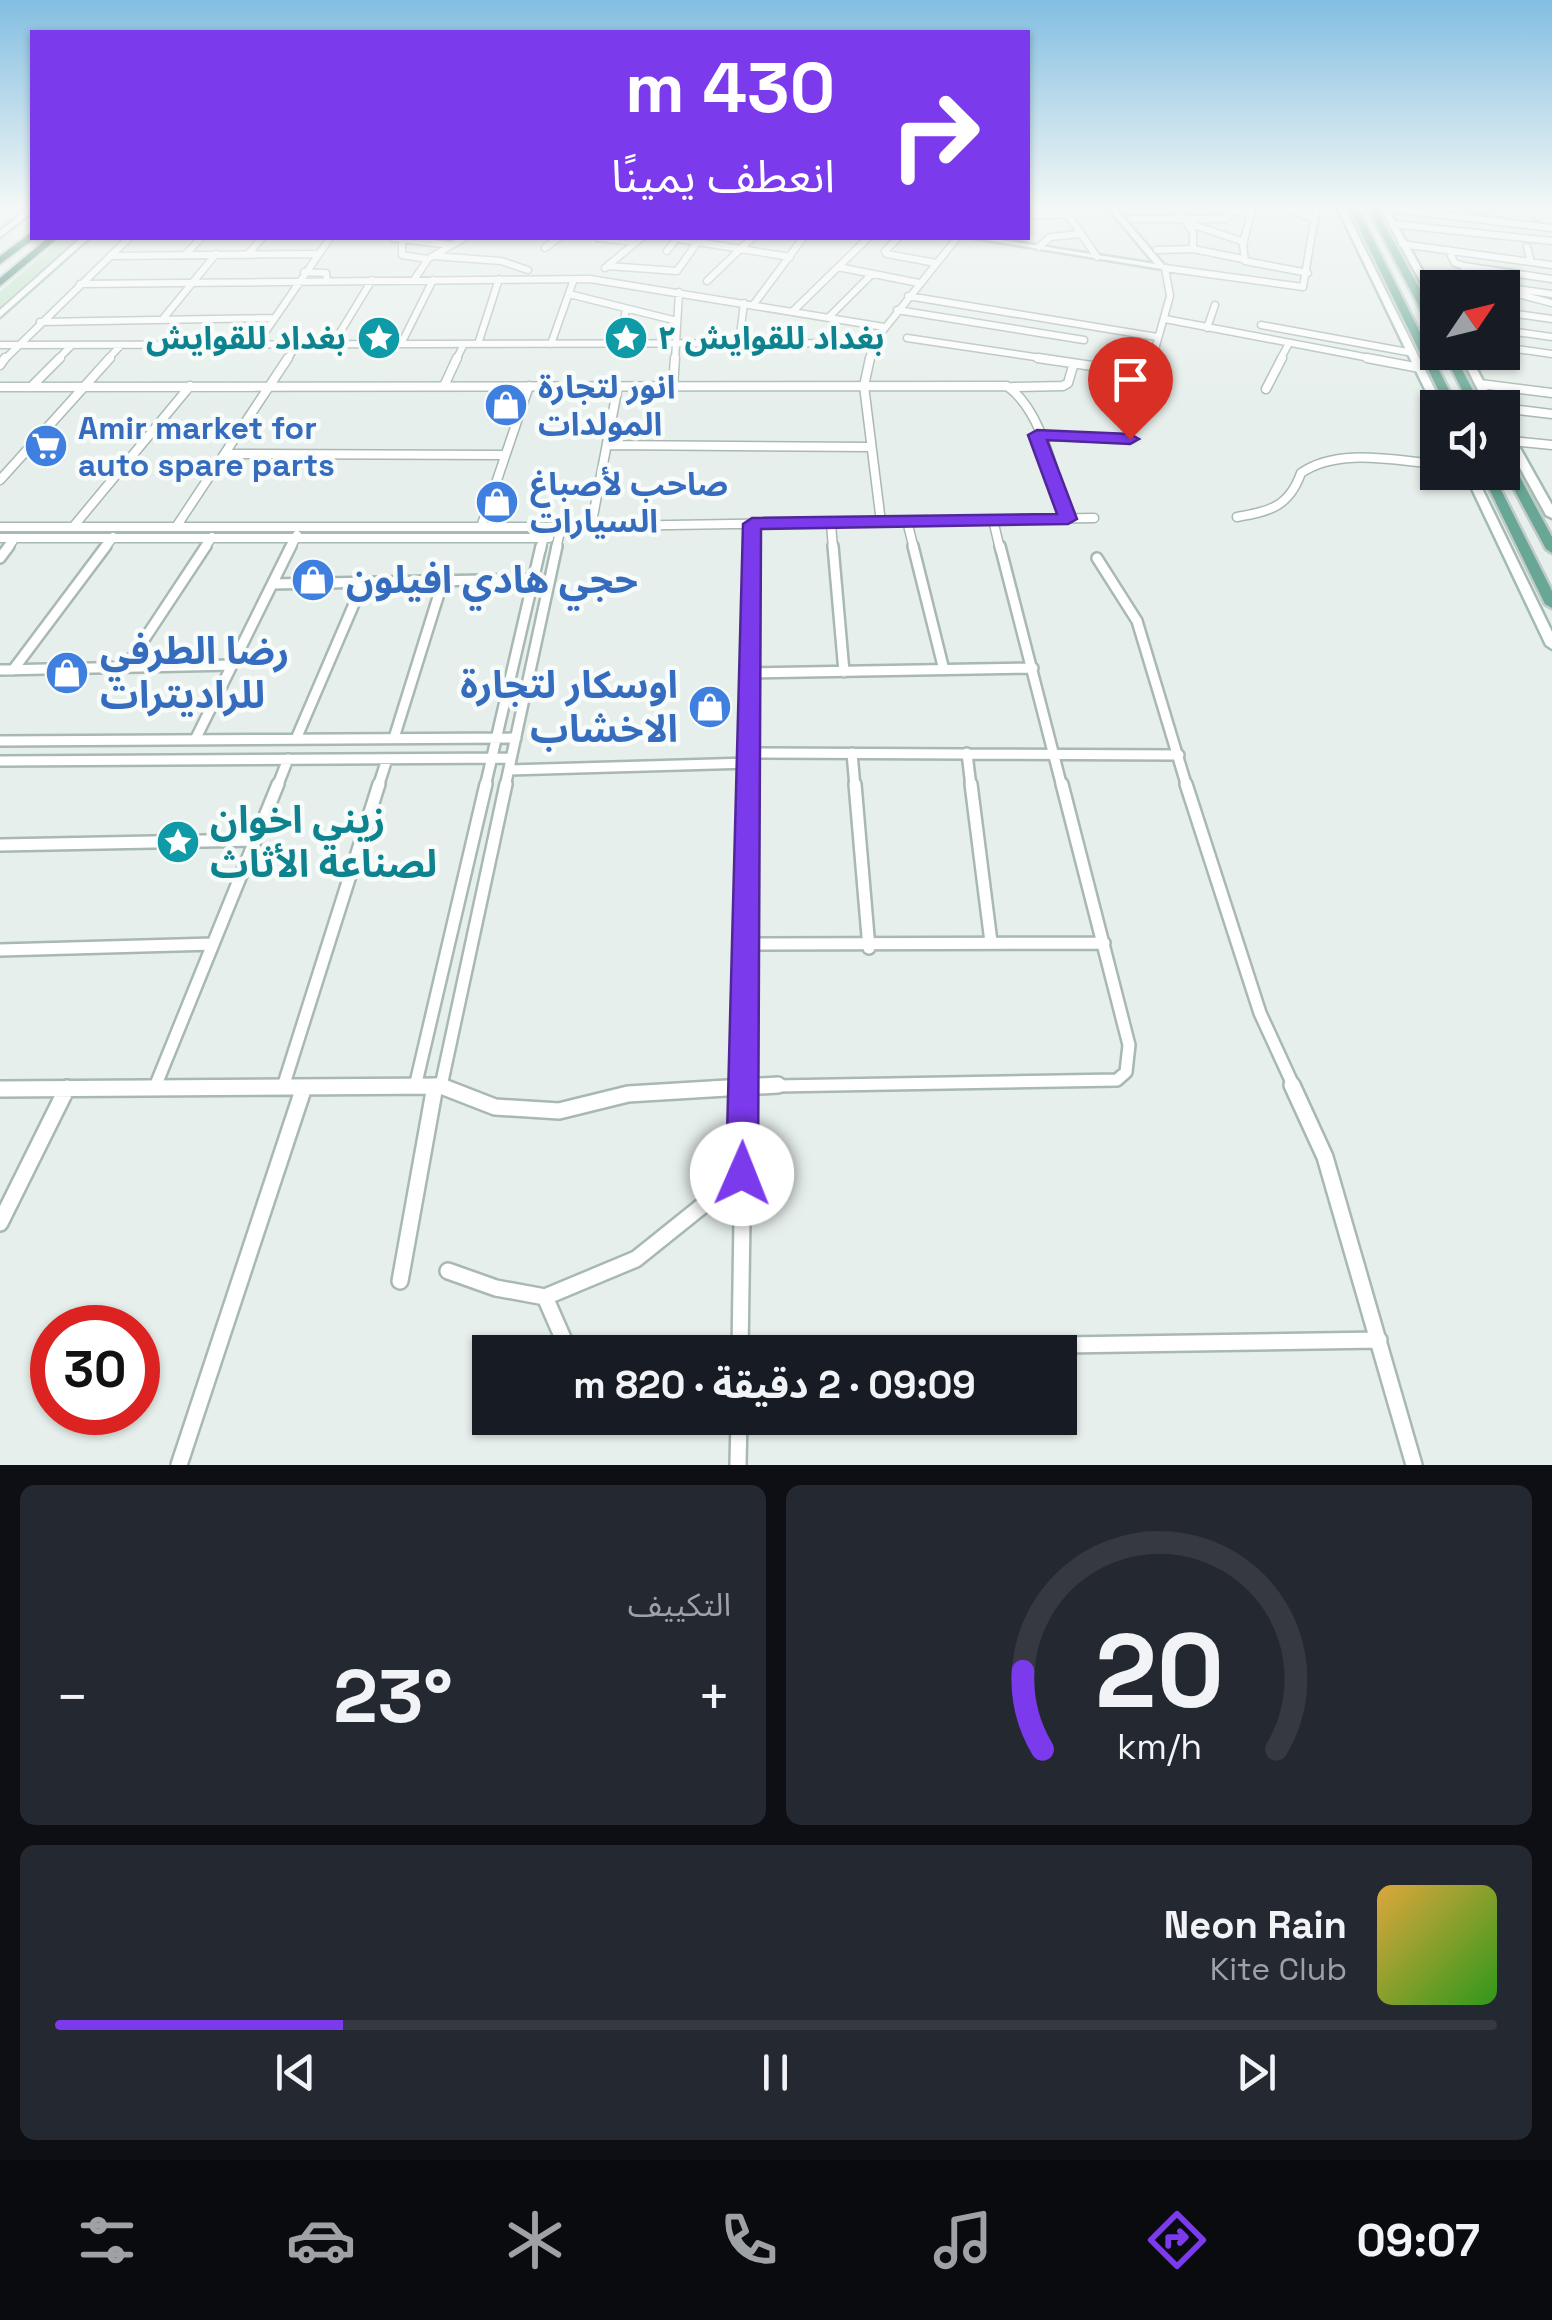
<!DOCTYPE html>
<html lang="ar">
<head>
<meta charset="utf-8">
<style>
  body { margin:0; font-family:"Space Grotesk","Noto Sans Arabic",sans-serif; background:#242831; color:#f1f3f6; direction:rtl; height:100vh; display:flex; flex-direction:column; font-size:38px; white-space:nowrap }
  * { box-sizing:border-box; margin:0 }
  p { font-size:32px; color:#9ea1a6 }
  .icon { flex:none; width:55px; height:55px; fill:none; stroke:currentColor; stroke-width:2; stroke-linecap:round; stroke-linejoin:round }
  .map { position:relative; height:1465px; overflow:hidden; direction:ltr }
  .side { display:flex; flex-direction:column; gap:20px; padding:20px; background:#0d0f14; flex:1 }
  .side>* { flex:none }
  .guide { position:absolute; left:30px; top:30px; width:1000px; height:210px; border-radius:0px; box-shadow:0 2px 8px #0004; direction:rtl; background:#7c3aed; color:#fff; overflow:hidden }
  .needle { width:65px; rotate:55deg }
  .fabs { position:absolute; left:1420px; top:270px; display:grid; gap:20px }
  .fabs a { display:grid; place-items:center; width:100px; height:100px; border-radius:0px; background:#171b24; box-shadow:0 2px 8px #0004; font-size:50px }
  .speed { position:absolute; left:30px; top:1305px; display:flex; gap:20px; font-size:50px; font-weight:700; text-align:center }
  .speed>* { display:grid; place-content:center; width:130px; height:130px; border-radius:50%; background:#171b24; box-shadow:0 2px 8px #0004; line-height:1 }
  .speed .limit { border:15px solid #d22; background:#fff; color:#111 }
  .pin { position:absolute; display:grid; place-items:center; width:85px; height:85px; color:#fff; margin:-102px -42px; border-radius:50% 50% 50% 0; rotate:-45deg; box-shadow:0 0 10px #0007 }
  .pin .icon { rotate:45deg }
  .me { position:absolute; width:110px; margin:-55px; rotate:1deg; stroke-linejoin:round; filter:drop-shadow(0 0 8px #0008) }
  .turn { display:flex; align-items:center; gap:35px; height:210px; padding:0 30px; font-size:45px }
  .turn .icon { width:130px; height:130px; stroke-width:2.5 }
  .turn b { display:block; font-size:70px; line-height:85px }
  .big { font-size:75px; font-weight:700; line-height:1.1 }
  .side .widget { flex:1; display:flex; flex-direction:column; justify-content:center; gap:15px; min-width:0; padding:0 35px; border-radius:15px; background:#242831 }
  .side .dial { align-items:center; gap:0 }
  .dial svg { height:260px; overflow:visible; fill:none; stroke:#363941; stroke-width:7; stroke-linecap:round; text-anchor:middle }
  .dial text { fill:#f1f3f6; stroke:none }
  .song { display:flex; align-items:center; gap:30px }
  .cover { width:120px; height:120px; border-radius:15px; background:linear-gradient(135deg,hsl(40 70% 55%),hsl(110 70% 35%)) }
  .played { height:10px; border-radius:5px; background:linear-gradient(90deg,#7c3aed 20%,#363941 20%) }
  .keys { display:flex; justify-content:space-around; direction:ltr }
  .heat { display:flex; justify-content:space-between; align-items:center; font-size:55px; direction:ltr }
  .side .tiles { flex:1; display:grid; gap:20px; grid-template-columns:1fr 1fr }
  .widget:last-child { grid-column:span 2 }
  .trip { position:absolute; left:472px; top:1335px; width:605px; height:100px; border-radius:0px; background:#171b24; box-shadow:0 2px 8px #0004; font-weight:700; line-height:100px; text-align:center; direction:rtl }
  .dock { display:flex; height:160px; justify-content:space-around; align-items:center; background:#090b0e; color:#9ea1a6 }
  .dock .icon { width:70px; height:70px }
  .dock .current { color:#7c3aed }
  .dock b { font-size:45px; color:#f1f3f6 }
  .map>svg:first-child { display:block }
</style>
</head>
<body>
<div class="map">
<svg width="1552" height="1465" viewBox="0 0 1552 1465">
  <rect width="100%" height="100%" fill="#e6efeb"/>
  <path fill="#bee1c7" d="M62,238h15l-77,68v-14z"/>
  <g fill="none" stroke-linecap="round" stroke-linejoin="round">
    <g stroke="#a8b8b2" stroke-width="9">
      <path id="street-far4" d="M1064,209l33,48
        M1177,209l16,23v17
        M1217,209l34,5
        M1252,209l-9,35 2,17 63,12
        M1288,209l27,10
        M1394,209l158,19
        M1496,209l2,4
        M1533,209l5,8
        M1028,216l39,-2
        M1131,219h94l6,-7
        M1191,224l53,18
        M1392,224l160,17
        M393,238l57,7
        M598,238l37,4
        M898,238l-13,13 2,3 49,9
        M679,239l111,18
        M402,240v15l26,4
        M1402,244l150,21
        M1039,247l11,-10 31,-3
        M1527,247l4,15
        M545,248l13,-10
        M1157,250l36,-1 50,10
        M1448,250l7,13 9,3 88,13
        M667,251l10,-13
        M186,254l15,-16
        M248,254l14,-16
        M110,256l207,-2
        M433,256l68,5 27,9
        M608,266l69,5 22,-31
        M838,267l81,16
        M605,268l36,-30
        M1165,268l138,19 13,-78
        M1464,268l36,20
        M304,272l22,1 1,8
        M414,280l14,-21 36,-21
        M707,281l45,-43
        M80,284l510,-5 294,48
        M1497,286l55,8
        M1514,293l38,10
        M569,294l108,27
        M908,296l249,41
        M754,304l49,-66
        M897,310l187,30
        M793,311l75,-73
        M1502,312l50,7
        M829,317l43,-43
        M1165,319l215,41
        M162,320l54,-66
        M40,322l234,-4
        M1261,325l152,28
        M1207,328l8,-23
        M1502,330l50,7
        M907,338l148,22
        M620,343l6,-34
        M739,343l5,-40
        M257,344l73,-106
        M333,344l39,-64
        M401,344l32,-64
        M478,344l21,-65
        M551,344l23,-65
        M0,345l873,-2
        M1502,347l50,7
        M4,360l125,-122
        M57,360l15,-15
        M107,360l14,-15
        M287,360l10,-16
        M456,360l8,-16
        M675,360l4,-68
        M869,360l4,-17 84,-105
        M1152,360l18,-64 -5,-28
        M1280,360l8,-15"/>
    </g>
    <g stroke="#a8b8b2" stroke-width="11">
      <path id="street-far3" d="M870,358l-6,28 17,136
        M1038,358l108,16
        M1367,358l53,10
        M0,365l5,-7
        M1480,384l72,9
        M444,386l13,-28
        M673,386l2,-28
        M0,387l1007,-1c37,26 47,92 61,133
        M31,387l29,-29
        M1013,387l50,-1 5,-3 5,-17
        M1266,389l16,-31
        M1144,392l9,-34
        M1502,408l50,6
        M1037,435l94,4
        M1512,441l40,4
        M607,445l262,2
        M228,454l275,1
        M0,480l110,-122
        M1237,517c33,-6 52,-10 64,-44 38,-26 94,-12 137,-9
        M993,520l7,29
        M907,521l7,28
        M831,523l2,26
        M0,527h546l548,-9
        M73,527l117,-141
        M176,527l112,-169
        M481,527l48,-141
        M591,527l27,-141
        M0,538h549
        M7,549l8,-11
        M104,549l9,-12
        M204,549l8,-12
        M290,549l7,-14
        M541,549l5,-22
        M556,549l5,-22
        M752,549v-25"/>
    </g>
    <g stroke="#a8b8b2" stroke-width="14">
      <path id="street-far2" d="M833,546l11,126
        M913,546l31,124
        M1000,546l62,241
        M0,558l9,-12
        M1097,558l40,63 50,166
        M272,584l267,-5
        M126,667l80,-121
        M0,670l232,-5
        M13,670l93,-124
        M750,673l283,-5
        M394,738l49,-157
        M296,739l67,-156
        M195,740l96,-194
        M0,741l516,-3
        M749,753l430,2
        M852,753l3,34
        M967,753l4,34
        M0,761l511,-3
        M509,770l240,-7
        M277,787l11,-28
        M378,787l9,-28
        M485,787l56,-241
        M505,787l52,-241
        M748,787l4,-241"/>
    </g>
    <g stroke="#a8b8b2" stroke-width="16">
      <path id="street-far1" d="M855,784l14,164
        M971,784l20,158
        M1186,784l74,229 34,74
        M0,845l255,-5
        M746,944l358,-1
        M0,950l213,-6
        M441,1086l65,-302
        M155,1087l123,-303
        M248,1087h196
        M283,1087l96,-303
        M415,1087l71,-303
        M714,1087l403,-7 9,-8 3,-27 -67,-261
        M744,1087l4,-303"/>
    </g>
    <g stroke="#a8b8b2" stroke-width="20">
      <path id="street" d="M1292,1085l33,72 89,308
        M0,1089l441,-3 54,21 64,4 69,-17 150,-9
        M0,1223l67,-135
        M448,1271l48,17 49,9 91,-38 106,-85
        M400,1281l35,-195
        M545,1297l24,55
        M740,1350l639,-10
        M740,1352l4,-267
        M179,1465l125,-378
        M738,1465l1,-47"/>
    </g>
    <g stroke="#a3bcb2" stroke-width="5">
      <path id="secondary" d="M27,209h5v3l-32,25v-6z
        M1109,209h7l48,56 4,1v4l-194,-32h15l166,26z
        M1338,209h7l99,199h-6v3l-4,-3z
        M1381,209h7l50,90v10l-4,-2z
        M81,238h8l-89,79v-7z
        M1459,352h9l29,56h-10z
        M1502,422l5,3 45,80v13l-6,-3 -44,-80z
        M1464,472h10l78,160v17l-6,-4z"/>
    </g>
    <g stroke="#c1cac8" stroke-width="5">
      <path id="primary" d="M1350,209h8l100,199h-11z
        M1368,209h8l62,114v13l-5,-3z
        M1443,352h10l29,56h-11z
        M1502,452l6,3 44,82v16l-6,-4 -44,-82z
        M1481,472h11l60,119v17l-7,-4z"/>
    </g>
    <g stroke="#c1cac8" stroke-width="4">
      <path id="highway" d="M32,232l3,6 -35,26v-8z
        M48,238h10l-58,48v-8z"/>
    </g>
    <use href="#street-far4" stroke="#fff" stroke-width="6"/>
    <use href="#street-far3" stroke="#fff" stroke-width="8"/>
    <use href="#street-far2" stroke="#fff" stroke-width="9"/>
    <use href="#street-far1" stroke="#fff" stroke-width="11"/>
    <use href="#street" stroke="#fff" stroke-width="15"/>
    <use href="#secondary" fill="#fff" fill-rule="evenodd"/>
    <use href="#primary" fill="#68a795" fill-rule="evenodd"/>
    <use href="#highway" fill="#2d7161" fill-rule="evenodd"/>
  </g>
  <linearGradient id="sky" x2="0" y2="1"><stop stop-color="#83bee1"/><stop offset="0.5" stop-color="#f4f8f6"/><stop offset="1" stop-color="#f4f8f6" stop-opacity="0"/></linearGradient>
  <rect width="1552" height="415" fill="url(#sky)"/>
  <path fill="#7c3aed" stroke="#51269a" stroke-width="2.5" d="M1037,430l93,4 9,5 -9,5 -83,-4 30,79 -9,5 -307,5 -3,645 -4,12 -12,4 -11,-4 -5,-12 17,-650 9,-6 305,-4 -29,-79z"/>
  <defs>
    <g id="sight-disc" transform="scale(2.25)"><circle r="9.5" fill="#0f9aa8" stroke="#f7fbf9"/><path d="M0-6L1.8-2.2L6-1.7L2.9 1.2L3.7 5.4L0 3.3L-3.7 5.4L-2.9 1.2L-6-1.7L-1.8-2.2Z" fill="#fff"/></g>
    <g id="shop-disc" transform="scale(2.25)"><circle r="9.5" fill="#3f7fe0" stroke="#f7fbf9"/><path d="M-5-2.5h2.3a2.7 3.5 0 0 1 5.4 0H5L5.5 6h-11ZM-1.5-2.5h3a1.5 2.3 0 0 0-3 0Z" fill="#fff"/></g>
    <g id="supermarket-disc" transform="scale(2.25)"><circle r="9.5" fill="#3f7fe0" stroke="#f7fbf9"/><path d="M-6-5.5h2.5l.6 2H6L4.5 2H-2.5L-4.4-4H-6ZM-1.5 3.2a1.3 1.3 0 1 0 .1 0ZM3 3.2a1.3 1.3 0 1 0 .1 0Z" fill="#fff"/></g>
  </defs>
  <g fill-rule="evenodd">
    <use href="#sight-disc" x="379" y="338"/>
    <use href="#sight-disc" x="626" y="338"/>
    <use href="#shop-disc" x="506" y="405"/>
    <use href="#supermarket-disc" x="46" y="446"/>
    <use href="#shop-disc" x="497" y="502"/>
    <use href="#shop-disc" x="313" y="580"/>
    <use href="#shop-disc" x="67" y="673"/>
    <use href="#shop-disc" x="710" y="707"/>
    <use href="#sight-disc" x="178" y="842"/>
  </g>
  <g text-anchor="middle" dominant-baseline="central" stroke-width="9" stroke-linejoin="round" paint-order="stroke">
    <g font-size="32" font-weight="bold" fill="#0d838f" stroke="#f7fbf9" text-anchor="end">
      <text x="346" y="338">بغداد للقوايش</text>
      <text x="658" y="338" text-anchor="start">بغداد للقوايش ٢</text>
    </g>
    <g font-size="32" font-weight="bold" fill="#366cbe" stroke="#f7fbf9" text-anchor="start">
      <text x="538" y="387">انور لتجارة<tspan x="538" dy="37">المولدات</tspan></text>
      <text x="78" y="428">Amir market for<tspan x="78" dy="37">auto spare parts</tspan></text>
      <text x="530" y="484">صاحب لأصباغ<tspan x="530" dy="37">السيارات</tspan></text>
    </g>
    <g font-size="38" font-weight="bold" fill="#366cbe" stroke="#f7fbf9" text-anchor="start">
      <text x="346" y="580">حجي هادي افيلون</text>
      <text x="100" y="651">رضا الطرفي<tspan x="100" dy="44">للراديترات</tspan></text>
      <text x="678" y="685" text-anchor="end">اوسكار لتجارة<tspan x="678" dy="44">الاخشاب</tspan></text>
    </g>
    <g font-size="38" font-weight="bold" fill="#0d838f" stroke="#f7fbf9" text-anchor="start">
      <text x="210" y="820">زيني اخوان<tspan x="210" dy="44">لصناعة الأثاث</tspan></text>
    </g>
  </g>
</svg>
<div class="fabs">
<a><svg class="needle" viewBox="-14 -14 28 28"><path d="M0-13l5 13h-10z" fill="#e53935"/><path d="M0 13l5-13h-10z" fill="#9ea1a6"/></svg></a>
<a><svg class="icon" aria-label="sound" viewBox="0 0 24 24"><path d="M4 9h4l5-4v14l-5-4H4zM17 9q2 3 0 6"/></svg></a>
</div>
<div class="speed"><div class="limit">30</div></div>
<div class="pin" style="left:1130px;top:439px;background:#d93025"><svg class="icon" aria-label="arrive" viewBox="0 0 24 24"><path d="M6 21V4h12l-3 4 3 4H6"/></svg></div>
<svg class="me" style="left:742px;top:1174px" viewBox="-20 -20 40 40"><circle r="19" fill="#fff"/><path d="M0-13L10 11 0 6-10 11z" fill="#7c3aed"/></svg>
<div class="trip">09:09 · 2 دقيقة · 820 m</div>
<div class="guide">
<div class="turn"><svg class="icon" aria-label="right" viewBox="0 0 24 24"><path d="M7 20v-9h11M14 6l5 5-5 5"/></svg><div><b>430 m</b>انعطف يمينًا</div></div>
</div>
</div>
<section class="side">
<div class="tiles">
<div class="widget dial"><svg viewBox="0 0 100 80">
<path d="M14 69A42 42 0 1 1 86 69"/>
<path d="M14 69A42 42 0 0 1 8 45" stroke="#7c3aed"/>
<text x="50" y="56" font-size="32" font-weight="700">20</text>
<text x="50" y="72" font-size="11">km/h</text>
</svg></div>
<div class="widget"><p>التكييف</p>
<div class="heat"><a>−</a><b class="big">23°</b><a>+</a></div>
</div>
<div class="widget">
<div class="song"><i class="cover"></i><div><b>Neon Rain</b><p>Kite Club</p></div></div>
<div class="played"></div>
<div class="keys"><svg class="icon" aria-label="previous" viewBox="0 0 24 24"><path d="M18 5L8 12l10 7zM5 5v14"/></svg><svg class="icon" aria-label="pause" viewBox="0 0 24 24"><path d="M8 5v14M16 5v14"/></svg><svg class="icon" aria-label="next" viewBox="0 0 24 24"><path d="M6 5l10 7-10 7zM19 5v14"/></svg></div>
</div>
</div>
</section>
<nav class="dock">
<b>09:07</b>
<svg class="icon current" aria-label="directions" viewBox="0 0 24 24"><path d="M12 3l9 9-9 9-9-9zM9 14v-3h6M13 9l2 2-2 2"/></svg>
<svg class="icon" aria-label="music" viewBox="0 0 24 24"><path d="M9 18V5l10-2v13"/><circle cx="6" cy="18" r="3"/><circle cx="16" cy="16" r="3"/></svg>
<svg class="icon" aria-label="phone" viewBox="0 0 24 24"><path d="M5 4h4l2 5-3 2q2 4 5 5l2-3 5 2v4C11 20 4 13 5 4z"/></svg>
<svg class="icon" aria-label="climate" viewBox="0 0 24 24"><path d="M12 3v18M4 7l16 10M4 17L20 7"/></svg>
<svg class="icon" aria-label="car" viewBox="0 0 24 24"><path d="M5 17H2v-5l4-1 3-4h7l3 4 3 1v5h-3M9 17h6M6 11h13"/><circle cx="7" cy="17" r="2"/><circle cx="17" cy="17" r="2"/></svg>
<svg class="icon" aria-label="filters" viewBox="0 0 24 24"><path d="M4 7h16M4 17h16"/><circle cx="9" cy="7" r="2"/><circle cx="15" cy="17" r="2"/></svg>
</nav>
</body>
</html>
